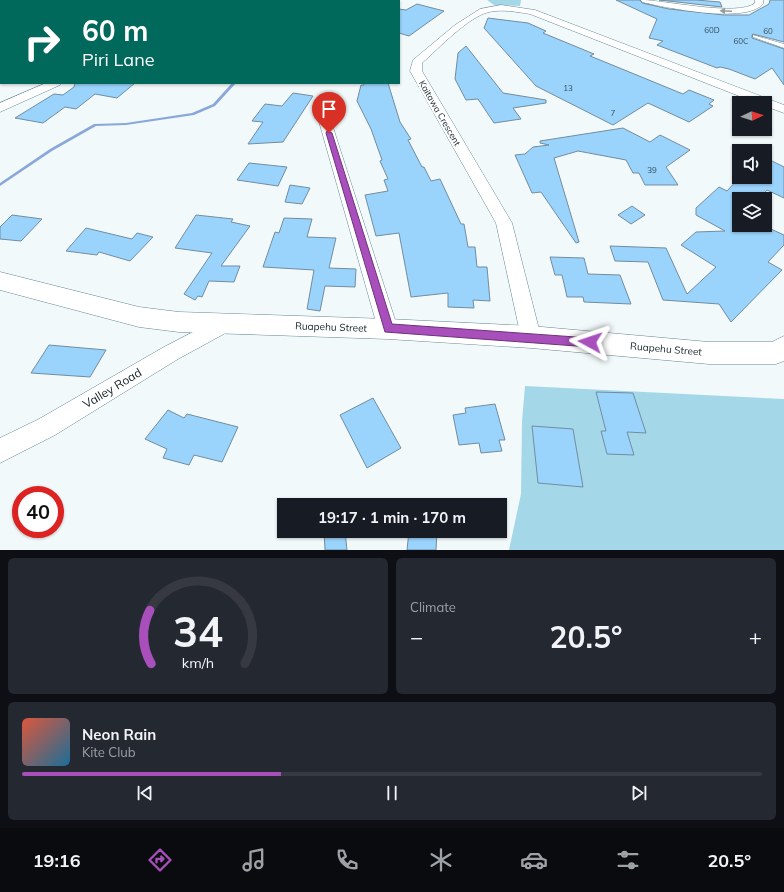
<!DOCTYPE html>
<html lang="en">
<head>
<meta charset="utf-8">
<style>
  body { margin:0; font-family:Mulish,sans-serif; background:#242831; color:#f1f3f6; height:100vh; display:flex; flex-direction:column; font-size:15px; white-space:nowrap }
  * { box-sizing:border-box; margin:0 }
  p { font-size:13px; color:#9ea1a6 }
  .icon { flex:none; width:22px; height:22px; fill:none; stroke:currentColor; stroke-width:2; stroke-linecap:round; stroke-linejoin:round }
  .map { position:relative; height:550px; overflow:hidden }
  .details { display:flex; flex-direction:column; gap:8px; padding:8px; background:#0d0f14; flex:1 }
  .details>* { flex:none }
  .banner { position:absolute; left:0px; top:0px; width:400px; height:84px; box-shadow:0 1px 3px #0004; background:#00695c; color:#fff; overflow:hidden }
  .needle { width:26px; rotate:86deg }
  .fabs { position:absolute; left:732px; top:96px; display:grid; gap:8px }
  .fabs a { display:grid; place-items:center; width:40px; height:40px; border-radius:0px; background:#171b24; box-shadow:0 1px 3px #0004; font-size:20px }
  .speed { position:absolute; left:12px; top:486px; display:flex; gap:8px; font-size:20px; font-weight:700; text-align:center }
  .speed>* { display:grid; place-content:center; width:52px; height:52px; border-radius:50%; background:#171b24; box-shadow:0 1px 3px #0004; line-height:1 }
  .speed .limit { border:6px solid #d22; background:#fff; color:#111 }
  .pin { position:absolute; display:grid; place-items:center; width:34px; height:34px; color:#fff; margin:-41px -17px; border-radius:50% 50% 50% 0; rotate:-45deg; box-shadow:0 0 4px #0007 }
  .pin .icon { rotate:45deg }
  .me { position:absolute; width:44px; margin:-22px; rotate:275deg; stroke-linejoin:round; filter:drop-shadow(0 0 3px #0008) }
  .turn { display:flex; align-items:center; gap:14px; height:84px; padding:0 16px; font-size:18px }
  .turn .icon { width:52px; height:52px; stroke-width:2.5 }
  .turn b { display:block; font-size:28px; line-height:34px }
  .big { font-size:30px; font-weight:700; line-height:1.1 }
  .details .tile { flex:1; display:flex; flex-direction:column; justify-content:center; gap:6px; min-width:0; padding:0 14px; border-radius:6px; background:#242831 }
  .details .dial { align-items:center; gap:0 }
  .dial svg { height:104px; overflow:visible; fill:none; stroke:#363941; stroke-width:7; stroke-linecap:round; text-anchor:middle }
  .dial text { fill:#f1f3f6; stroke:none }
  .song { display:flex; align-items:center; gap:12px }
  .cover { width:48px; height:48px; border-radius:6px; background:linear-gradient(135deg,hsl(10 70% 55%),hsl(200 70% 35%)) }
  .played { height:4px; border-radius:2px; background:linear-gradient(90deg,#a84fbc 35%,#363941 35%) }
  .keys { display:flex; justify-content:space-around; direction:ltr }
  .heat { display:flex; justify-content:space-between; align-items:center; font-size:22px; direction:ltr }
  .details .tiles { flex:1; display:grid; gap:8px; grid-template-columns:1fr 1fr }
  .tile:last-child { grid-column:span 2 }
  .trip { position:absolute; left:277px; top:498px; width:230px; height:40px; border-radius:0px; background:#171b24; box-shadow:0 1px 3px #0004; font-weight:700; line-height:40px; text-align:center }
  .tab-bar { display:flex; height:64px; justify-content:space-around; align-items:center; background:#090b0e; color:#9ea1a6 }
  .tab-bar .icon { width:28px; height:28px }
  .tab-bar .on { color:#a84fbc }
  .tab-bar b { font-size:18px; color:#f1f3f6 }
  .map>svg:first-child { display:block }
</style>
</head>
<body>
<div class="map">
<svg width="784" height="550" viewBox="0 0 784 550">
  <rect width="100%" height="100%" fill="#f2f9fb"/>
  <path fill="#a4d8e9" d="M487,0h34l-1,6 -26,-1z
    M525,386l259,13v151h-275l12,-56 1,-73z"/>
  <g fill="none" stroke-linecap="round" stroke-linejoin="round">
    <path fill="#89a7da" fill-rule="evenodd" d="M69,0h2v1h-2z
      M337,0h3l-1,1h-3z
      M0,22h1v2h-1z
      M232,83h4l-21,23 -21,9 -68,10 -30,1 -44,25 -52,35v-3l50,-34 44,-25 32,-1 66,-10 21,-9z"/>
  </g>
  <path fill="#9ad3fb" stroke="#728da0" d="M616,0h24l2,3 27,6 55,6h25l20,-11 1,-4h14v42l-31,-8 -1,1v3l32,11v36l-12,-17 -17,11 -26,-10 -9,-2 -3,1 -60,-23 6,-4 -14,-3 8,-19z
    M659,0h37l24,2 2,5z
    M417,4l27,7 -35,25 -10,-3v-24l7,1z
    M488,18l40,5 18,8 -3,2 51,21 -4,2 10,4 83,34 6,-4 25,10 -5,4 4,2 -24,16 -41,-19 -35,22 -77,-39 -52,-58z
    M466,46l37,47 43,7v3l-33,5 8,11 -27,4 -16,-24 -12,1 -11,-21 3,-26z
    M75,83h60l-18,15 -22,-4 -19,15 -11,-2 -22,16 -28,-5 39,-24 9,1 11,-8z
    M363,83h25l12,39 11,17 -3,1 14,27h2l7,14 9,-2 21,45h3l4,23h7l2,20h10l3,34 -17,-1 1,8 -26,-1v-14l-37,4 -12,-64 -23,3 -11,-41 23,-4 -4,-11 4,-1 -8,-18 2,-1 -11,-31 -14,-28 4,-16h3z
    M293,93l20,3 -30,46 -35,2 15,-22 -11,-1 13,-17 17,2z
    M623,128l27,14 10,-7 30,15 -24,17 12,18h-33l-6,-12h-6l-7,-13 -48,-9 -24,7 25,84 -3,1 -35,-51 -9,1 -17,-38 10,-1 8,-7 16,-2 -9,-2v-2z
    M770,160l14,7v31l-17,-8 -8,9h-20v26h23l22,10v10l-16,17 14,8 -51,52 -12,-18 -56,-4 -15,-38 -33,-1 -5,-15 56,2 21,46 29,-27 -35,-22 15,-13 29,-1 -29,-16v-7l23,-21 8,4 11,-12 7,3 6,-5h14v-12z
    M249,163l38,4 -9,19 -41,-6z
    M290,185l20,3 -8,16 -17,-2z
    M632,206l13,9 -14,9 -13,-9z
    M12,215l30,4 -21,22 -21,-2v-12z
    M196,215l37,4 -2,3 19,4 -29,40h19l-6,16 -25,-1 -7,16 -4,-1 -3,4 -11,-6 28,-41 -37,-5z
    M284,218l28,1 -5,18 29,1 -7,30 27,1 -1,18 -30,-1 -5,25 -13,-2 7,-39 -51,-3 12,-35 4,1z
    M86,228l46,11 5,-6 16,4 -23,24 -31,-9 -2,3 -31,-4z
    M550,257l34,1 4,16 32,1 11,29 -47,-2 -1,-5h-16l-5,-22h-7z
    M49,345l57,5 -16,27 -59,-4z
    M596,392l37,1 13,40 -19,-1 7,23 -27,-1 -6,-23h5z
    M373,398l28,50 -34,20 -27,-53z
    M495,404l10,36h-6l3,11 -21,2 -2,-10 -20,2 -6,-30 13,-2 -1,-5z
    M168,410l16,8 3,-4 51,13 -16,35 -28,-7 -5,10 -26,-7 4,-9 -22,-10z
    M532,426l41,3 10,58 -45,-4z
    M324,531h21l2,19h-22z
    M409,531h28l-1,19h-29z"/>
  <g fill="none" stroke-linecap="round" stroke-linejoin="round">
    <g stroke="#658792" stroke-width="1">
      <path id="lane" d="M182,0h7l-7,1z
        M753,35l31,9v4l-31,-11z"/>
    </g>
    <g stroke="#658792" stroke-width="1">
      <path id="street" d="M128,0h10v1h-10z
        M641,0c23,0 98,17 114,3v-3h8v4c-17,20 -96,4 -121,-2z
        M501,5l34,5 249,95v8l-19,-7v-3h-8l-227,-89c-13,-2 -28,-5 -41,-2 -21,5 -50,36 -67,51v8l90,152 29,114 -3,6 -7,3 -7,-3 -3,-6 -25,-114 -86,-152 3,-11 42,-35 25,-16z
        M46,83h16l-2,2 -60,27v-9z
        M324,114l5,1 1,3 68,211 -3,6 -7,2 -7,-2 -3,-6 -60,-211 1,-3z
        M224,316l7,2 3,6 -3,6 -53,29 -123,76 -55,28v-25l39,-19 125,-72z"/>
    </g>
    <g stroke="#658792" stroke-width="1">
      <path id="secondary" d="M0,272l139,35 40,5 209,7 143,7 178,16h63l12,-6v25l-8,3h-67l-178,-16 -143,-9 -209,-7 -40,-5 -139,-37z"/>
    </g>
    <path stroke="#7a8589" stroke-width="1.5" stroke-dasharray="1 1" stroke-linecap="butt" d="M3,1l4,-1"/>
    <use href="#lane" fill="#fff" fill-rule="evenodd"/>
    <use href="#street" fill="#fff" fill-rule="evenodd"/>
    <use href="#secondary" fill="#fff" fill-rule="evenodd"/>
  </g>
  <defs><path id="oneway-solid" d="M-6-.8H1V-3.2L6.5 0L1 3.2V.8H-6Z"/></defs>
  <use fill="#969c9e" href="#oneway-solid" transform="translate(726 11) rotate(-178)"/>
  <path fill="#a84fbc" stroke="#6d337a" d="M327,131l5,2 60,191 198,14 4,1 1,3 -1,3 -4,2 -205,-15 -59,-199z"/>
  <g text-anchor="middle" dominant-baseline="central" stroke-width="4" stroke-linejoin="round" paint-order="stroke">
    <g font-size="8" fill="#364f5d">
      <text x="712" y="30">60D</text>
      <text x="768" y="31">60</text>
      <text x="741" y="41">60C</text>
      <text x="568" y="88">13</text>
      <text x="613" y="113">7</text>
      <text x="652" y="170">39</text>
    </g>
    <g font-size="9" fill="#152328" stroke="#fff">
      <text transform="translate(440 113) rotate(60)">Kaitawa Crescent</text>
    </g>
    <g font-size="10" fill="#152328" stroke="#fff">
      <text transform="translate(331 327) rotate(2)">Ruapehu Street</text>
      <text transform="translate(666 349) rotate(5)">Ruapehu Street</text>
    </g>
    <g font-size="12" fill="#152328" stroke="#fff">
      <text transform="translate(112 388) rotate(-31)">Valley Road</text>
    </g>
  </g>
</svg>
<div class="fabs">
<a><svg class="needle" viewBox="-14 -14 28 28"><path d="M0-13l5 13h-10z" fill="#e53935"/><path d="M0 13l5-13h-10z" fill="#9ea1a6"/></svg></a>
<a><svg class="icon" aria-label="sound" viewBox="0 0 24 24"><path d="M4 9h4l5-4v14l-5-4H4zM17 9q2 3 0 6"/></svg></a>
<a><svg class="icon" aria-label="layers" viewBox="0 0 24 24"><path d="M12 4l9 5-9 5-9-5zM3 14l9 5 9-5"/></svg></a>
</div>
<div class="speed"><div class="limit">40</div></div>
<div class="pin" style="left:329px;top:133px;background:#d93025"><svg class="icon" aria-label="arrive" viewBox="0 0 24 24"><path d="M6 21V4h12l-3 4 3 4H6"/></svg></div>
<svg class="me" style="left:590px;top:342px" viewBox="-20 -20 40 40"><path d="M0-17L14 15 0 8-14 15z" fill="#a84fbc" stroke="#fff" stroke-width="4"/></svg>
<div class="trip">19:17 · 1 min · 170 m</div>
<div class="banner">
<div class="turn"><svg class="icon" aria-label="right" viewBox="0 0 24 24"><path d="M7 20v-9h11M14 6l5 5-5 5"/></svg><div><b>60 m</b>Piri Lane</div></div>
</div>
</div>
<section class="details">
<div class="tiles">
<div class="tile dial"><svg viewBox="0 0 100 80">
<path d="M14 69A42 42 0 1 1 86 69"/>
<path d="M14 69A42 42 0 0 1 13 28" stroke="#a84fbc"/>
<text x="50" y="56" font-size="32" font-weight="700">34</text>
<text x="50" y="72" font-size="11">km/h</text>
</svg></div>
<div class="tile"><p>Climate</p>
<div class="heat"><a>−</a><b class="big">20.5°</b><a>+</a></div>
</div>
<div class="tile">
<div class="song"><i class="cover"></i><div><b>Neon Rain</b><p>Kite Club</p></div></div>
<div class="played"></div>
<div class="keys"><svg class="icon" aria-label="previous" viewBox="0 0 24 24"><path d="M18 5L8 12l10 7zM5 5v14"/></svg><svg class="icon" aria-label="pause" viewBox="0 0 24 24"><path d="M8 5v14M16 5v14"/></svg><svg class="icon" aria-label="next" viewBox="0 0 24 24"><path d="M6 5l10 7-10 7zM19 5v14"/></svg></div>
</div>
</div>
</section>
<nav class="tab-bar">
<b>19:16</b>
<svg class="icon on" aria-label="directions" viewBox="0 0 24 24"><path d="M12 3l9 9-9 9-9-9zM9 14v-3h6M13 9l2 2-2 2"/></svg>
<svg class="icon" aria-label="music" viewBox="0 0 24 24"><path d="M9 18V5l10-2v13"/><circle cx="6" cy="18" r="3"/><circle cx="16" cy="16" r="3"/></svg>
<svg class="icon" aria-label="phone" viewBox="0 0 24 24"><path d="M5 4h4l2 5-3 2q2 4 5 5l2-3 5 2v4C11 20 4 13 5 4z"/></svg>
<svg class="icon" aria-label="climate" viewBox="0 0 24 24"><path d="M12 3v18M4 7l16 10M4 17L20 7"/></svg>
<svg class="icon" aria-label="car" viewBox="0 0 24 24"><path d="M5 17H2v-5l4-1 3-4h7l3 4 3 1v5h-3M9 17h6M6 11h13"/><circle cx="7" cy="17" r="2"/><circle cx="17" cy="17" r="2"/></svg>
<svg class="icon" aria-label="filters" viewBox="0 0 24 24"><path d="M4 7h16M4 17h16"/><circle cx="9" cy="7" r="2"/><circle cx="15" cy="17" r="2"/></svg>
<b>20.5°</b>
</nav>
</body>
</html>
